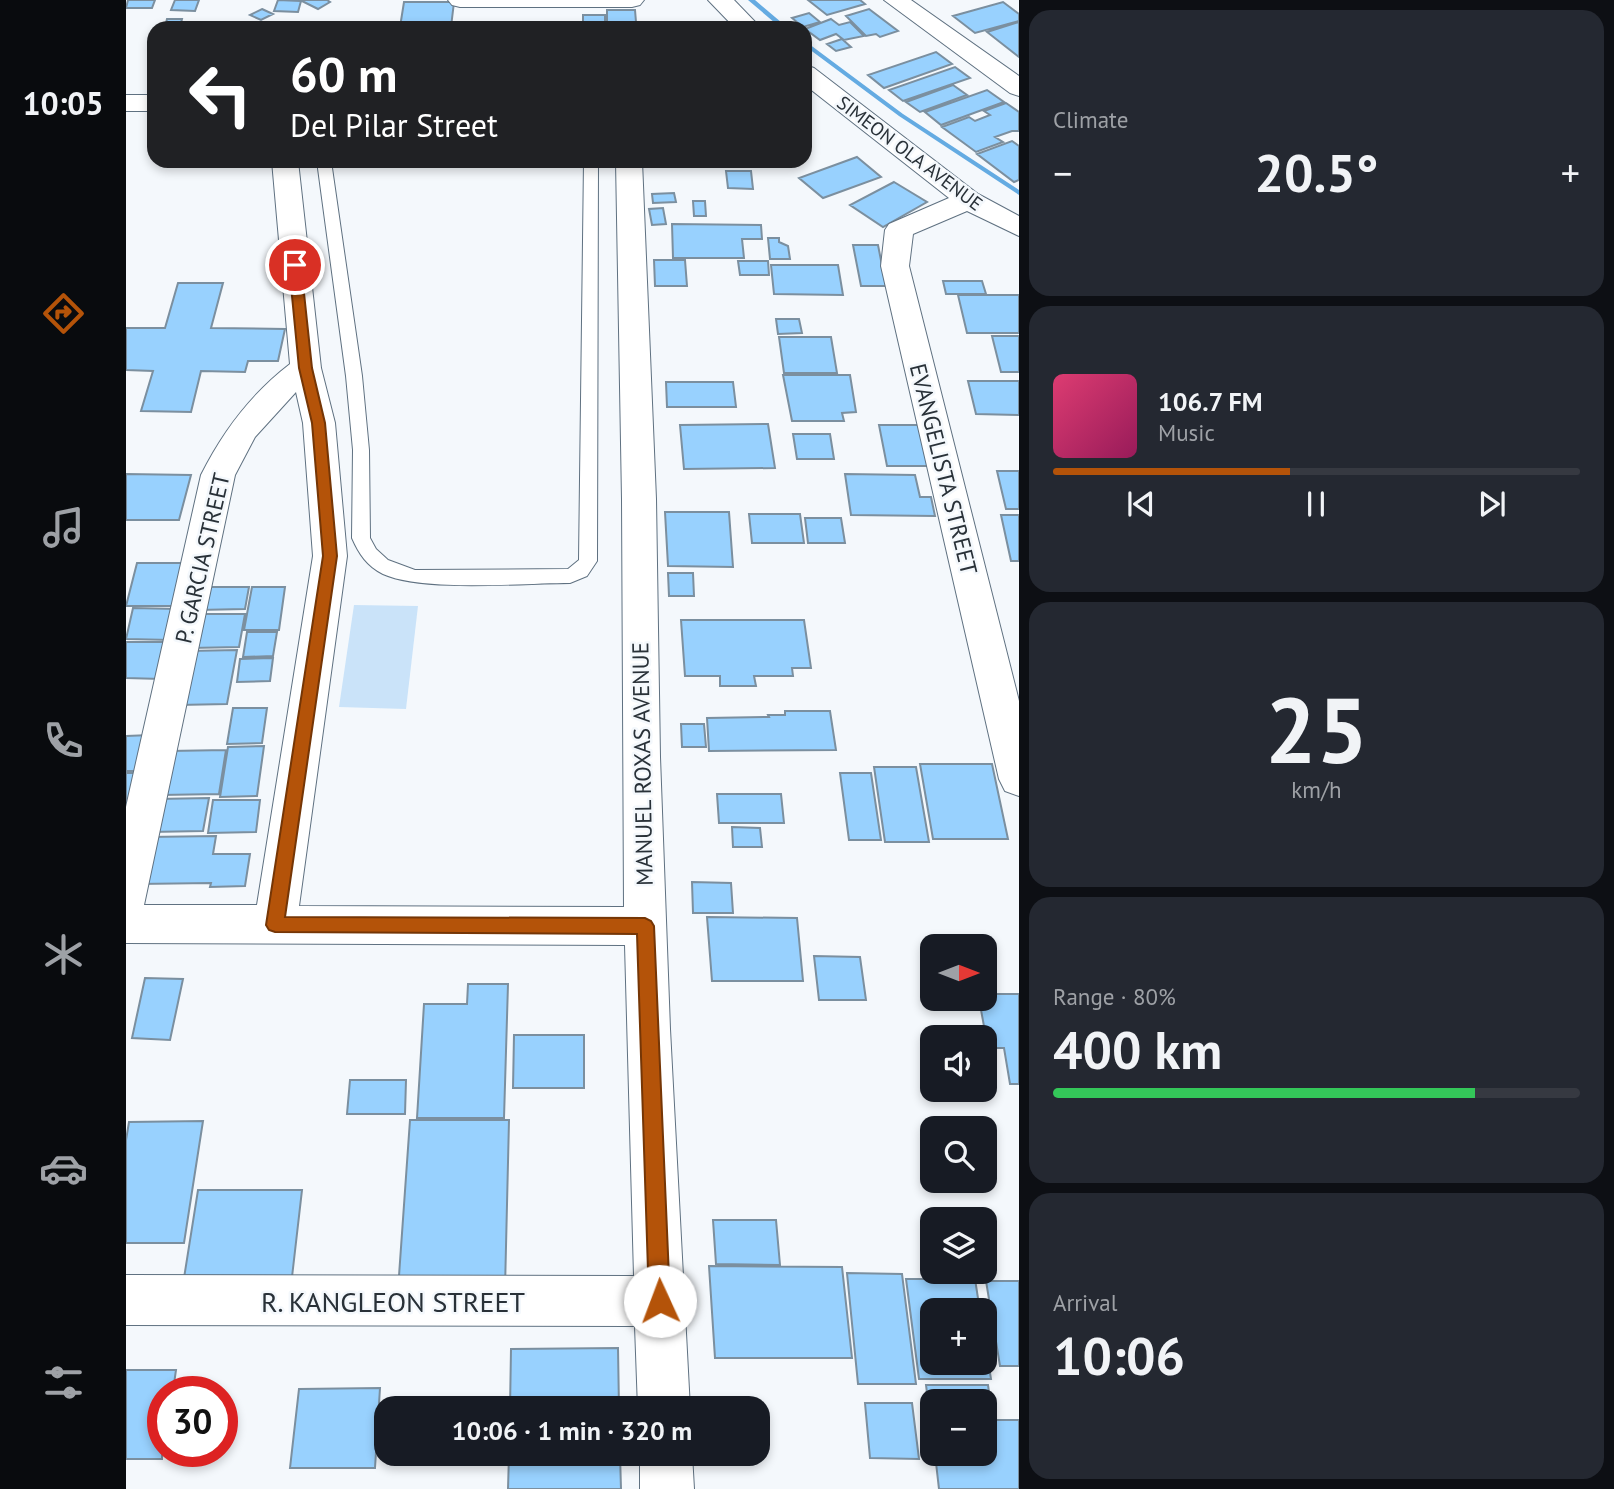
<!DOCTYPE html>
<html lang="en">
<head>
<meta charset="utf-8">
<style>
  body { margin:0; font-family:"PT Sans",sans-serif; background:#242831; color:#f1f3f6; height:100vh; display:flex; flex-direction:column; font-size:26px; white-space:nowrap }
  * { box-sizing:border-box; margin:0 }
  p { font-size:23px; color:#9ea1a6 }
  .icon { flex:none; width:38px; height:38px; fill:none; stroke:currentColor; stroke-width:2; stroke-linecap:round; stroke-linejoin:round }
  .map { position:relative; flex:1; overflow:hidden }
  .drawer { display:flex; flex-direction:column; gap:10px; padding:10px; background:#0d0f14; width:595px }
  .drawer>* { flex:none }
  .hud { position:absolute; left:21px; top:21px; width:665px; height:147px; border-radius:21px; box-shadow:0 4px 10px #0003; background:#202124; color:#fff; overflow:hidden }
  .needle { width:46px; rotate:90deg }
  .controls { position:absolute; left:794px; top:934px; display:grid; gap:14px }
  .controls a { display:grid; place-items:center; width:77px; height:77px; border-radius:14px; background:#171b24; box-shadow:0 4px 10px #0003; font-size:35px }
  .speed { position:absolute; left:21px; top:1376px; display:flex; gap:14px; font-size:35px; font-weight:700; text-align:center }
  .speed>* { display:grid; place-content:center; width:91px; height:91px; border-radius:50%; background:#171b24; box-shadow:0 4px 10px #0003; line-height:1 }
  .speed .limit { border:10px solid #d22; background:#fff; color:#111 }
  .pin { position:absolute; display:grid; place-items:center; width:60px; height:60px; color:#fff; margin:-30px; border:4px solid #fff; border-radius:50%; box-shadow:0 2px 7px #0007 }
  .me { position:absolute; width:77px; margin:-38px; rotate:358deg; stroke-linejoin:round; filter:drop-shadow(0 0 5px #0008) }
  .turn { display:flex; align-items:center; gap:24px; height:147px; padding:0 28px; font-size:32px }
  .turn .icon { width:91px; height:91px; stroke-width:2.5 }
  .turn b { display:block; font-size:49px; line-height:60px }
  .big { font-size:52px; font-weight:700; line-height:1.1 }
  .drawer .widget { flex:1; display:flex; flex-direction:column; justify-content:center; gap:10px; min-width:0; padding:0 24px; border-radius:21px; background:#242831 }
  .drawer .dial { align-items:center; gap:0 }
  .dial b { font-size:91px; line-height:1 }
  .song { display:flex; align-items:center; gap:21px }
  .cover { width:84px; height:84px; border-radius:10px; background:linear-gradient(135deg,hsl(340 70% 55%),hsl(330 70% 35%)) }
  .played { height:7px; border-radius:4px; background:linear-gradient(90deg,#b45309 45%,#363941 45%) }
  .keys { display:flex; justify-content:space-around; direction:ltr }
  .heat { display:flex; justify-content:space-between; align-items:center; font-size:38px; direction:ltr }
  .charge { height:10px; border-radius:5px; background:linear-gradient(90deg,#34c759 80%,#363941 0) }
  .trip { position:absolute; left:248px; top:1396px; width:396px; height:70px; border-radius:21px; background:#171b24; box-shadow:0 4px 10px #0003; font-weight:700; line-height:70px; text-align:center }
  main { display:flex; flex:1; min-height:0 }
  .tab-bar { display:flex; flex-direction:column; width:126px; justify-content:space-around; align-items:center; background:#090b0e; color:#9ea1a6 }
  .tab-bar .icon { width:49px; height:49px }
  .tab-bar .selected { color:#b45309 }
  .tab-bar b { font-size:32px; color:#f1f3f6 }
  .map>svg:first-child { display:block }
</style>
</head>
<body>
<main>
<nav class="tab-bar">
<b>10:05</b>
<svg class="icon selected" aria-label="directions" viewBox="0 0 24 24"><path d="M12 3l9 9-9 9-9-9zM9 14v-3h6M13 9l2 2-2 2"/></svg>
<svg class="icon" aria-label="music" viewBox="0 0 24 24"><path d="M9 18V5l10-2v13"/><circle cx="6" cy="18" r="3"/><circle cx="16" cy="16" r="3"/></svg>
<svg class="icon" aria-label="phone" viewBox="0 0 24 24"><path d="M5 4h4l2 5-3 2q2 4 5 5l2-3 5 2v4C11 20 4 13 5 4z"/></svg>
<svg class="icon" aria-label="climate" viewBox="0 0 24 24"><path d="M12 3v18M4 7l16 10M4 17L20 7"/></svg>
<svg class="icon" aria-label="car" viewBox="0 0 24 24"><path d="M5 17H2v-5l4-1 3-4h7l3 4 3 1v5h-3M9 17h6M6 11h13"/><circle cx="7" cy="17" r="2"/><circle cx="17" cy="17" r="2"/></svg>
<svg class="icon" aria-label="filters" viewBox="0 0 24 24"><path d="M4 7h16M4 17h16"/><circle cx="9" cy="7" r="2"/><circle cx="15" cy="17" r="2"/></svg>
</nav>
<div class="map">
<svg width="893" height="1489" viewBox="0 0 893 1489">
  <rect width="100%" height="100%" fill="#f4f8fc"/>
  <path fill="#cae3f9" d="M228,605l64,1 -12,103 -67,-2z"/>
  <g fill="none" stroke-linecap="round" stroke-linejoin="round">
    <path fill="#64abe2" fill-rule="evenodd" d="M622,0h7l33,28h-7z
      M679,41l98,73 116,76v5l-120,-79 -94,-70z"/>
  </g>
  <path fill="#98d1fe" stroke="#7b8f9f" stroke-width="2" d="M2,0h27l-3,8h-26z
    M49,0h24l-4,11 -24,-1z
    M152,0l23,1 -3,11 -24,-1z
    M174,0h27l3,2 -12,7z
    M682,0h52l5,4 -38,11z
    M278,2h50l-3,25h-51z
    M877,2l16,12v7l-44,12 -22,-17z
    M136,9l11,5 -12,6 -11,-5z
    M743,9l29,22 -18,6 -4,-3 -10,2 -20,-20z
    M481,10h28l1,12h7l1,6h-37z
    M683,13l11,9 -17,5 -11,-9z
    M457,15h22v13h-22z
    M41,19h15l-2,8h-15z
    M705,19l8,6 11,-3 14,14 -20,4 -8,-6 -16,6 -15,-11z
    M893,22v35l-32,-25z
    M716,39l9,8 -15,4 -9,-7z
    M810,52l16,12 -68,24 -16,-13z
    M829,67l15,11 -67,23 -14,-11z
    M827,85l14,10 -47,17 -14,-10z
    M861,90l17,12 -63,23 -16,-13z
    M880,103l13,9v19h-7l-17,6 8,5 -27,10 -34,-25 27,-10 6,4 15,-6 -6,-4z
    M886,141l7,5v34l-5,2 -37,-28z
    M731,157l24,20 -58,21 -24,-20z
    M600,171h25l2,18 -25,-1z
    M768,182l33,20 -44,25 -33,-22z
    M548,193l2,9 -23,1 -1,-9z
    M567,201h12l1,15h-12z
    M537,208l3,16 -14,1 -3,-16z
    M546,224l89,1 1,14h-20l2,19h-71z
    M642,238h11v4l9,4 2,13h-20z
    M727,245h25l8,41h-25z
    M528,260h31l2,26h-32z
    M612,261h30l1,14h-29z
    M645,265h67l5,30 -69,-1z
    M817,281h39l4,13h-40z
    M52,283h45l-12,45 74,1 -7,32h-30l-3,11 -44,-1 -10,41 -50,-1 12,-40 -27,-1v-42h39z
    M832,295h61v38h-52z
    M650,319h23l3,14 -24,1z
    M866,336h27v36h-18z
    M653,337h52l6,36h-53z
    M657,375h67l6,37 -14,1 2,8h-52z
    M842,381h51v34l-43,-1z
    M540,382h67l3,25h-69z
    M642,424l7,44 -91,1 -4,-44z
    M753,425h40l9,41h-41z
    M667,434h37l4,25h-37z
    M871,471h22v38h-13z
    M0,474l65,1 -12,45h-53z
    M719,474l70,1 5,22h11l4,19 -84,-1z
    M539,512h64l4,55 -65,-1z
    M623,514h51l4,29h-52z
    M875,515h18v46h-8z
    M679,518h36l4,25h-37z
    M11,563h52l-10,43h-53z
    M542,573h25l1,23h-25z
    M76,587h47l-4,22 -47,1z
    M126,587h33l-6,43h-35z
    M7,608l45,1 -7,31 -45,-1z
    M72,614h47l-6,33 -48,1z
    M555,620h123l7,48h-19l1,8h-39l2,10h-36v-10h-35z
    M121,632h30l-4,24 -30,1z
    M0,642h44l-9,37 -35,-1z
    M111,650l-10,54 -49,1 10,-54z
    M147,658l-3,23 -33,1 3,-23z
    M107,708h34l-5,35 -35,1z
    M659,711h45l6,39 -127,1 -2,-33 62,-1 -1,-2h17z
    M555,724h23l2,23h-24z
    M24,735l-7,36h-17v-35z
    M138,746l-7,50 -37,1 8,-50z
    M100,750l-7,44 -58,1 8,-44z
    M794,764h72l16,75h-75z
    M748,767h42l13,75h-44z
    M0,773h12l-12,34z
    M714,773h31l10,67h-32z
    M591,794h64l3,29h-65z
    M83,798l-6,33 -53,1 7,-33z
    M87,800h47l-4,32 -48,1z
    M606,827l28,1 2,19h-29z
    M90,836l-3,18h37l-5,32 -35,1 1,-4 -73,1 10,-47z
    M566,882l39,1 2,30h-40z
    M581,917l90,1 6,63h-91z
    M688,956l46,1 6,43h-47z
    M19,978l38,1 -13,61 -38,-2z
    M342,984h40l-4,134h-87l7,-114h43z
    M859,994h34v90h-9l-6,-36h-16l-9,-49h6z
    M388,1035h70v53h-71z
    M224,1080h56l-1,34h-58z
    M284,1120h99l-4,169 -107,1z
    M77,1121l-19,122h-58v-103l3,-18z
    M72,1190h104l-10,87 -108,1z
    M587,1220h63l4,45 -64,-1z
    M583,1266l133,1 10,91h-137z
    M721,1273l55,1 14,110h-58z
    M780,1279h69l5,32h-47v52h52v-21l6,37h-72z
    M860,1281h33v85h-19z
    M492,1348l1,61h-109l1,-60z
    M0,1370h50l-3,21h-10l-1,68h-36z
    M800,1385h62l5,35h26v69h-80l-4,-35h50v-52h-52v37z
    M254,1388l-5,80h-85l9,-79z
    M739,1403h47l7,56 -49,-1z
    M383,1454h111l1,35h-113z"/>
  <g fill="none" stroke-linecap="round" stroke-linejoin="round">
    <g stroke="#5f7181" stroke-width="2">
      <path id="lane" d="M191,161h14l31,215 7,74 1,88 6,11 12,11 27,10 153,-1 11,-9 5,-399h14l-1,400 -10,15 -17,7c-47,0 -147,9 -187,-9 -16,-8 -24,-20 -31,-36l1,-88 -7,-74z"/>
    </g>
    <g stroke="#5f7181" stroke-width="2">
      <path id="street" d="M322,0h196l-4,5 -8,2h-172l-8,-2z
        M582,0h26l27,28h-26z
        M758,0h27l108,76v20l-9,-3z
        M679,65l9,3 164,126 41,22v20l-52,-25 -54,23 -4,32 110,435v95l-14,-5 -6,-12 -118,-513 4,-36 4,-6 60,-26 -144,-113z
        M0,95h28v16h-28z
        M146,161h26l23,207 14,55 12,133 -48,350 325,1 -2,-408 -6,-338h26l14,338 4,258 10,272 20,380h-52l-3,-83 -509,-1v-50l508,1 -9,-331 -499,-2v-136l75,-332c22,-44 50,-81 89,-111zM170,392l7,31 10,133 -56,349h-113l91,-430 20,-38z
        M514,1454h52l2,35h-54z"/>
    </g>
    <use href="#lane" fill="#fff" fill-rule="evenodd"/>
    <use href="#street" fill="#fff" fill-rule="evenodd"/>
  </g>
  <path fill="#b45309" stroke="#753606" stroke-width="2" d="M169,261l6,4 11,103 13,55 12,133 -52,361 360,1 6,3 3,5 16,375 -3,7 -7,3 -8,-3 -3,-7 -12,-367 -362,-2 -6,-2 -3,-5 57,-369 -11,-133 -13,-55 -10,-103z"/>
  <g text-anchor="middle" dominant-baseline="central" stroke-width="5" stroke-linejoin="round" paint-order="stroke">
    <g font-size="19" fill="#293138" stroke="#f4f8fc">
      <text transform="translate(784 153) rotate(37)">SIMEON OLA AVENUE</text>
    </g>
    <g font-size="23" fill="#293138" stroke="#f4f8fc">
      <text transform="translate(818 469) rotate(76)">EVANGELISTA STREET</text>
      <text transform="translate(76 558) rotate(-77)">P. GARCIA STREET</text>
      <text transform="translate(516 764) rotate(-91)">MANUEL ROXAS AVENUE</text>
    </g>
    <g font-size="28" fill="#293138" stroke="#f4f8fc">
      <text x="267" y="1301">R. KANGLEON STREET</text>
    </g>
  </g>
</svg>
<div class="controls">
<a><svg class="needle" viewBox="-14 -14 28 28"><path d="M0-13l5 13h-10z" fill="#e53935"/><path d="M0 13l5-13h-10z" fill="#9ea1a6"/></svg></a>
<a><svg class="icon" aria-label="sound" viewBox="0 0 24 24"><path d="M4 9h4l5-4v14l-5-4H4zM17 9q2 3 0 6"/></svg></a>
<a><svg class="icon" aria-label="search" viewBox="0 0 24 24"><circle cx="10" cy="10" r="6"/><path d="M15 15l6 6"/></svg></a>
<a><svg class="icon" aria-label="layers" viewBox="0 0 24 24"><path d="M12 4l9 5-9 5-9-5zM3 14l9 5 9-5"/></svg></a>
<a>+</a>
<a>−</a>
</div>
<div class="speed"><div class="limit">30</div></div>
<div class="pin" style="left:169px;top:265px;background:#d93025"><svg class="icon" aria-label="arrive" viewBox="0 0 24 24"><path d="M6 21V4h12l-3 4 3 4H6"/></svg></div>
<svg class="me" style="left:534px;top:1301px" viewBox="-20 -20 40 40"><circle r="19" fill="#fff"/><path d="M0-13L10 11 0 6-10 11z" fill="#b45309"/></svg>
<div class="trip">10:06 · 1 min · 320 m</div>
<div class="hud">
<div class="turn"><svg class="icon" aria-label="left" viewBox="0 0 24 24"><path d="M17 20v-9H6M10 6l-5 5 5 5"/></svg><div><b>60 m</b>Del Pilar Street</div></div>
</div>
</div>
<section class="drawer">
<div class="widget"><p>Climate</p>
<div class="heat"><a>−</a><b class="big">20.5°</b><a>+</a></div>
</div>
<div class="widget">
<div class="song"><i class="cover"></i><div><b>106.7 FM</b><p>Music</p></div></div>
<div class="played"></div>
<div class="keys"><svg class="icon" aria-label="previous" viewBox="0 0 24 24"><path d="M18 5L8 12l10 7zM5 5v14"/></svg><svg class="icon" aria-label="pause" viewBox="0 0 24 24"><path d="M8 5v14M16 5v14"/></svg><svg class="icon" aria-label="next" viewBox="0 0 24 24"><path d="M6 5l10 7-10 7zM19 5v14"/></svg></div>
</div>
<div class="widget dial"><b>25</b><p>km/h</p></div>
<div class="widget"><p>Range · 80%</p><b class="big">400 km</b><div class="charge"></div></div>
<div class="widget"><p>Arrival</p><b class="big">10:06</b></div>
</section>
</main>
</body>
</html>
